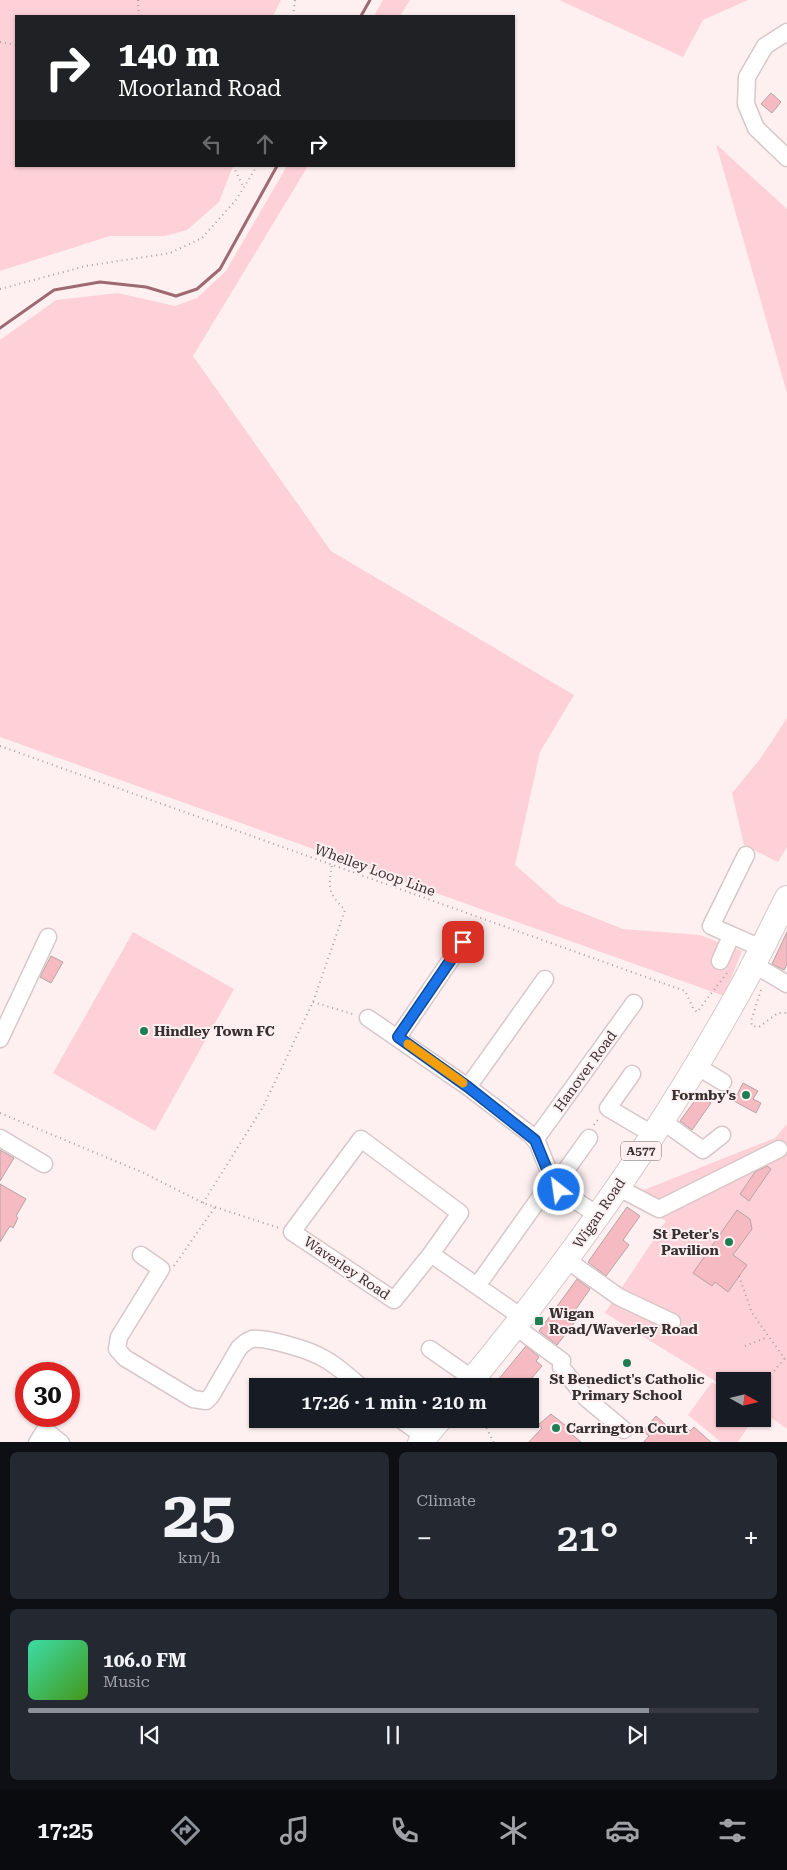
<!DOCTYPE html>
<html lang="en">
<head>
<meta charset="utf-8">
<style>
  body { margin:0; font-family:"Roboto Serif",serif; background:#242831; color:#f1f3f6; height:100vh; display:flex; flex-direction:column; font-size:19px; white-space:nowrap }
  * { box-sizing:border-box; margin:0 }
  p { font-size:16px; color:#9ea1a6 }
  .icon { flex:none; width:28px; height:28px; fill:none; stroke:currentColor; stroke-width:2; stroke-linecap:round; stroke-linejoin:round }
  .map { position:relative; height:1442px; overflow:hidden }
  .side { display:flex; flex-direction:column; gap:10px; padding:10px; background:#0d0f14; flex:1 }
  .side>* { flex:none }
  .banner { position:absolute; left:15px; top:15px; width:500px; height:152px; border-radius:0px; box-shadow:0 1px 4px #0004; background:#202124; color:#fff; overflow:hidden }
  .needle { width:32px; rotate:98deg }
  .buttons { position:absolute; left:716px; top:1372px; display:grid; gap:10px }
  .buttons a { display:grid; place-items:center; width:55px; height:55px; border-radius:0px; background:#171b24; box-shadow:0 1px 4px #0004; font-size:25px }
  .speed { position:absolute; left:15px; top:1362px; display:flex; gap:10px; font-size:25px; font-weight:700; text-align:center }
  .speed>* { display:grid; place-content:center; width:65px; height:65px; border-radius:50%; background:#171b24; box-shadow:0 1px 4px #0004; line-height:1 }
  .speed .limit { border:8px solid #d22; background:#fff; color:#111 }
  .pin { position:absolute; display:grid; place-items:center; width:42px; height:42px; color:#fff; margin:-21px; border-radius:10px; box-shadow:0 2px 8px #0006 }
  .me { position:absolute; width:55px; margin:-28px; rotate:330deg; stroke-linejoin:round; filter:drop-shadow(0 0 4px #0008) }
  .turn { display:flex; align-items:center; gap:18px; height:105px; padding:0 20px; font-size:22px }
  .turn .icon { width:65px; height:65px; stroke-width:2.5 }
  .turn b { display:block; font-size:35px; line-height:42px }
  .lanes { display:flex; align-items:center; height:48px; padding:0 20px; background:#0003; justify-content:center; gap:25px; direction:ltr }
  .lanes .off { opacity:.35 }
  .big { font-size:38px; font-weight:600; line-height:1.1 }
  .side .tile { flex:1; display:flex; flex-direction:column; justify-content:center; gap:8px; min-width:0; padding:0 18px; border-radius:8px; background:#242831 }
  .side .dial { align-items:center; gap:0 }
  .dial b { font-size:65px; line-height:1 }
  .song { display:flex; align-items:center; gap:15px }
  .cover { width:60px; height:60px; border-radius:8px; background:linear-gradient(135deg,hsl(160 70% 55%),hsl(100 70% 35%)) }
  .played { height:5px; border-radius:2px; background:linear-gradient(90deg,#8c9099 85%,#363941 85%) }
  .keys { display:flex; justify-content:space-around; direction:ltr }
  .heat { display:flex; justify-content:space-between; align-items:center; font-size:28px; direction:ltr }
  .side .tiles { flex:1; display:grid; gap:10px; grid-template-columns:1fr 1fr }
  .tile:last-child { grid-column:span 2 }
  .trip { position:absolute; left:249px; top:1378px; width:290px; height:50px; border-radius:0px; background:#171b24; box-shadow:0 1px 4px #0004; font-weight:600; line-height:50px; text-align:center }
  .tab-bar { display:flex; height:80px; justify-content:space-around; align-items:center; background:#090b0e; color:#9ea1a6 }
  .tab-bar .icon { width:35px; height:35px }
  .tab-bar .selected { color:#8c9099 }
  .tab-bar b { font-size:22px; color:#f1f3f6 }
  .map>svg:first-child { display:block }
</style>
</head>
<body>
<div class="map">
<svg width="787" height="1443" viewBox="0 0 787 1443">
  <rect width="100%" height="100%" fill="#fef0f1"/>
  <path fill="#fdd1d7" d="M0,0h281l-8,16h-257v150h217l-14,36 -32,28 -22,6h-55l-110,35z
    M383,0h27l-10,16h-26z
    M559,0h189l-45,20 -20,37z
    M716,144l71,65v184z
    M287,166h21l-115,190 138,195 243,144 -34,57 -25,113 45,39 63,25 77,6 42,16 -18,45 -724,-259v-397l56,-40 62,-7 57,13 22,-8 29,-27z
    M787,718v129l-9,15 -34,-17 -12,-52 28,-34z
    M133,932l101,57 -79,142 -102,-58z
    M787,1124v305l-24,-17 -1,-31h-37v6l-120,-74 61,-92 -40,-24 149,-59z
    M712,1382l13,9v28h28l-15,23h-17l-33,-27z"/>
  <g fill="none" stroke-linecap="round" stroke-linejoin="round">
    <path stroke="#9d6972" stroke-width="3" d="M361,16l9,-16
      M0,328l54,-38 46,-8 46,5 30,9 21,-7 23,-20 57,-103"/>
  </g>
  <path fill="#f6bac2" stroke="#b5a4a6" d="M771,93l10,9 -9,11 -11,-9z
    M787,932v32l-3,6 -12,-6z
    M51,956l12,6 -12,21 -11,-6z
    M743,1083l15,8 -5,8 8,4 -5,10 -22,-12z
    M699,1095l12,8 -19,27 -12,-9z
    M0,1150l14,8 -14,23z
    M767,1166l4,3 -22,32 -9,-7 15,-22z
    M0,1184l26,15 -10,17 2,2 -5,10 -3,-2 -10,16z
    M627,1207l13,9 -17,24 6,5 -23,31 -18,-14z
    M737,1210l13,9 2,10 -19,26 14,10 -19,27 -13,-10 -3,4 -19,-13z
    M577,1279l13,10 -14,20 4,3 -7,9 2,1 -18,23 -18,-14z
    M526,1346l13,11 -3,4 6,5 -17,20h-32z
    M551,1414l19,15 -2,2 14,12h-54l14,-15 -4,-3z
    M656,1416l19,17 7,-9 8,7 4,-4 18,16h-69l6,-7 -6,-5z"/>
  <g fill="none" stroke-linecap="round" stroke-linejoin="round">
    <g stroke="#d8c7c9" stroke-width="19">
      <path id="minor" d="M787,32l-22,14 -18,31 -1,27 10,24 31,30
        M746,855l-35,71 50,22
        M720,961l11,-25
        M753,964l34,20
        M368,1018l100,69 63,48 7,9 17,43 44,29
        M398,1037l65,-95
        M0,1039l48,-102
        M696,1066l27,16
        M632,1074l-24,34 44,26
        M468,1087l77,-108
        M661,1120l42,30 19,-15
        M0,1138l44,26
        M535,1140l99,-137
        M617,1187l42,22 120,-60
        M431,1254l-37,46 -102,-68 69,-93 99,74 -29,41 92,64
        M141,1255l20,14 -42,68 -2,12 8,9 68,41 13,2 5,-5 28,-48c4,-4 7,-7 13,-9 14,-2 58,11 71,19 14,7 26,19 37,28
        M567,1260l52,37 53,25
        M477,1286l71,-100 13,-9 28,-39
        M516,1327l46,34 -1,6 25,31 38,32
        M430,1349l43,30
        M400,1419l25,18
        M37,1443l8,-13 16,13"/>
    </g>
    <g stroke="#d8c7c9" stroke-width="26">
      <path id="highway" d="M467,1386c100,-121 192,-250 268,-387 19,-33 35,-68 52,-101
        M420,1443l20,-24"/>
    </g>
    <path stroke="#aa9fa0" stroke-width="2" stroke-dasharray="1 4" stroke-linecap="butt" d="M138,0l1,16
      M293,16l2,-16
      M0,42l16,3
      M233,166l11,22
      M0,289l86,-23 84,-13 32,-15 34,-38 21,-34
      M0,746l685,245 8,17 4,4 30,-39
      M761,990l-10,31 1,5 7,1 19,-14h9
      M313,1002l43,13
      M0,1113l144,60 59,30 76,25
      M594,1125l6,-8
      M203,1203l60,-96 50,-105 32,-92c-17,-17 -17,-22 -13,-45
      M174,1266l41,-59
      M739,1276l13,37 35,49
      M745,1346l23,-9
      M774,1371l10,-12
      M482,1419l12,24"/>
    <use href="#minor" stroke="#fff" stroke-width="16"/>
    <use href="#highway" stroke="#fff" stroke-width="24"/>
  </g>
  <g fill="none" stroke-linecap="round" stroke-linejoin="round">
    <g stroke="#114b97" stroke-width="12">
      <path id="route" d="M463,942l-65,95 70,50 67,53 16,39 8,11"/>
    </g>
    <use href="#route" stroke="#1a73e8" stroke-width="9"/>
    <path stroke="#f59e0b" stroke-width="9" d="M408,1044l55,39"/>
  </g>
  <g fill="#1f7d53" stroke="#fef0f1" stroke-width="2">
    <circle cx="144" cy="1031" r="5"/>
    <circle cx="746" cy="1095" r="5"/>
    <circle cx="729" cy="1242" r="5"/>
    <rect x="534" y="1316" width="10" height="10" rx="2.5"/>
    <circle cx="627" cy="1363" r="5"/>
    <circle cx="556" cy="1428" r="5"/>
  </g>
  <g text-anchor="middle" dominant-baseline="central" stroke-width="4" stroke-linejoin="round" paint-order="stroke">
    <rect fill="#fef0f1" stroke="#736a6b" stroke-width="1" x="621" y="1141.5" width="40" height="19" rx="4"/>
    <g font-size="12" font-weight="bold" fill="#383132">
      <text x="641" y="1151">A577</text>
    </g>
    <g font-size="14" fill="#383132" stroke="#fef0f1">
      <text transform="translate(375 870) rotate(20)">Whelley Loop Line</text>
      <text transform="translate(585 1071) rotate(-54)">Hanover Road</text>
      <text transform="translate(599 1213) rotate(-56)">Wigan Road</text>
      <text transform="translate(347 1268) rotate(34)">Waverley Road</text>
    </g>
    <g font-size="14" font-weight="bold" fill="#383132" stroke="#fef0f1" text-anchor="start">
      <text x="154" y="1031">Hindley Town FC</text>
      <text x="736" y="1095" text-anchor="end">Formby's</text>
      <text x="719" y="1234" text-anchor="end">St Peter's<tspan x="719" dy="16">Pavilion</tspan></text>
      <text x="549" y="1313">Wigan<tspan x="549" dy="16">Road/Waverley Road</tspan></text>
      <text x="627" y="1379" text-anchor="middle">St Benedict's Catholic<tspan x="627" dy="16">Primary School</tspan></text>
      <text x="566" y="1428">Carrington Court</text>
    </g>
  </g>
</svg>
<div class="buttons">
<a><svg class="needle" viewBox="-14 -14 28 28"><path d="M0-13l5 13h-10z" fill="#e53935"/><path d="M0 13l5-13h-10z" fill="#9ea1a6"/></svg></a>
</div>
<div class="speed"><div class="limit">30</div></div>
<div class="pin" style="left:463px;top:942px;background:#d93025"><svg class="icon" aria-label="arrive" viewBox="0 0 24 24"><path d="M6 21V4h12l-3 4 3 4H6"/></svg></div>
<svg class="me" style="left:559px;top:1190px" viewBox="-20 -20 40 40"><circle r="17" fill="#1a73e8" stroke="#fff" stroke-width="3"/><path d="M0-11L8 9 0 5-8 9z" fill="#fff"/></svg>
<div class="trip">17:26 · 1 min · 210 m</div>
<div class="banner">
<div class="turn"><svg class="icon" aria-label="right" viewBox="0 0 24 24"><path d="M7 20v-9h11M14 6l5 5-5 5"/></svg><div><b>140 m</b>Moorland Road</div></div>
<div class="lanes"><svg class="icon off" aria-label="left" viewBox="0 0 24 24"><path d="M17 20v-9H6M10 6l-5 5 5 5"/></svg><svg class="icon off" aria-label="ahead" viewBox="0 0 24 24"><path d="M12 20V5M6 11l6-6 6 6"/></svg><svg class="icon" aria-label="right" viewBox="0 0 24 24"><path d="M7 20v-9h11M14 6l5 5-5 5"/></svg></div>
</div>
</div>
<section class="side">
<div class="tiles">
<div class="tile dial"><b>25</b><p>km/h</p></div>
<div class="tile"><p>Climate</p>
<div class="heat"><a>−</a><b class="big">21°</b><a>+</a></div>
</div>
<div class="tile">
<div class="song"><i class="cover"></i><div><b>106.0 FM</b><p>Music</p></div></div>
<div class="played"></div>
<div class="keys"><svg class="icon" aria-label="previous" viewBox="0 0 24 24"><path d="M18 5L8 12l10 7zM5 5v14"/></svg><svg class="icon" aria-label="pause" viewBox="0 0 24 24"><path d="M8 5v14M16 5v14"/></svg><svg class="icon" aria-label="next" viewBox="0 0 24 24"><path d="M6 5l10 7-10 7zM19 5v14"/></svg></div>
</div>
</div>
</section>
<nav class="tab-bar">
<b>17:25</b>
<svg class="icon selected" aria-label="directions" viewBox="0 0 24 24"><path d="M12 3l9 9-9 9-9-9zM9 14v-3h6M13 9l2 2-2 2"/></svg>
<svg class="icon" aria-label="music" viewBox="0 0 24 24"><path d="M9 18V5l10-2v13"/><circle cx="6" cy="18" r="3"/><circle cx="16" cy="16" r="3"/></svg>
<svg class="icon" aria-label="phone" viewBox="0 0 24 24"><path d="M5 4h4l2 5-3 2q2 4 5 5l2-3 5 2v4C11 20 4 13 5 4z"/></svg>
<svg class="icon" aria-label="climate" viewBox="0 0 24 24"><path d="M12 3v18M4 7l16 10M4 17L20 7"/></svg>
<svg class="icon" aria-label="car" viewBox="0 0 24 24"><path d="M5 17H2v-5l4-1 3-4h7l3 4 3 1v5h-3M9 17h6M6 11h13"/><circle cx="7" cy="17" r="2"/><circle cx="17" cy="17" r="2"/></svg>
<svg class="icon" aria-label="filters" viewBox="0 0 24 24"><path d="M4 7h16M4 17h16"/><circle cx="9" cy="7" r="2"/><circle cx="15" cy="17" r="2"/></svg>
</nav>
</body>
</html>
